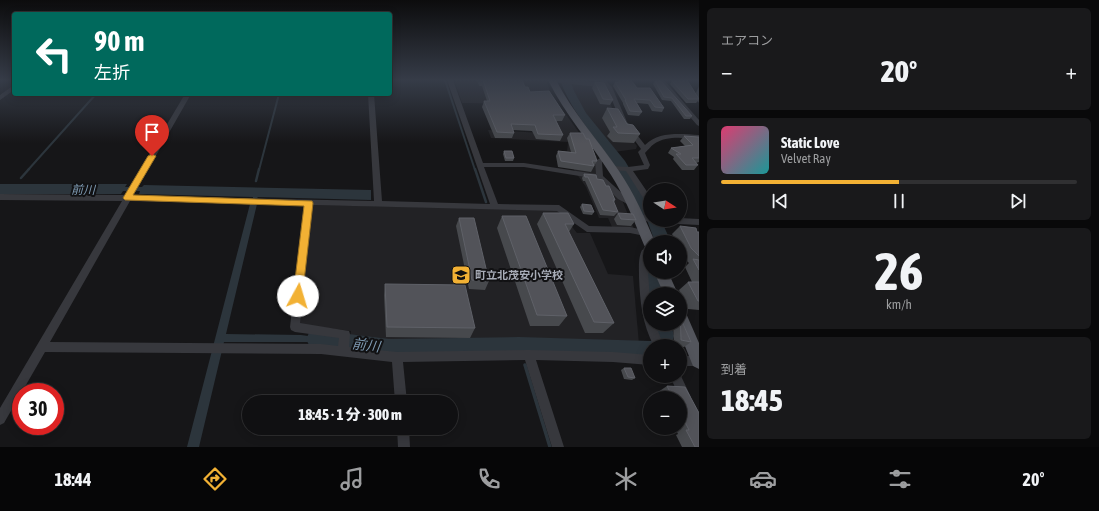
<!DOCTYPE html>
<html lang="ja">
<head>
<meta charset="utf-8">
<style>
  body { margin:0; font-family:"Asap Condensed","Noto Sans JP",sans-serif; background:#19191b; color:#f1f3f6; height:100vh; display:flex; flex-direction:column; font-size:15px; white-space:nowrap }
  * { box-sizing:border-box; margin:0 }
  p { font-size:13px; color:#9c9d9f }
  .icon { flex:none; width:22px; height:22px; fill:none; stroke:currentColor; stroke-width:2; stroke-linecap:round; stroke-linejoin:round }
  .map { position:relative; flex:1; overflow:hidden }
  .panel { display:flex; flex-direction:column; gap:8px; padding:8px; background:#09090a; width:400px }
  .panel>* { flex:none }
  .banner { position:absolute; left:12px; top:12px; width:380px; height:84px; border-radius:4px; box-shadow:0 2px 10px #0003,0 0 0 1px #303032; background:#00695c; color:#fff; overflow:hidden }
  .needle { width:26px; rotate:102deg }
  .buttons { position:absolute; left:643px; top:183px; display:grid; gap:8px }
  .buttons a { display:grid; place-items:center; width:44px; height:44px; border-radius:50%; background:#101012; box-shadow:0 2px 10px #0003,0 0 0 1px #303032; font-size:20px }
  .speed { position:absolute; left:12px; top:383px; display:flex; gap:8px; font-size:20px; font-weight:700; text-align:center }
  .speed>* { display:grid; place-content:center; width:52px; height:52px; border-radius:50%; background:#101012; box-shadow:0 2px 10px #0003,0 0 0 1px #303032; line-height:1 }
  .speed .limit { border:6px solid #d22; background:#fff; color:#111 }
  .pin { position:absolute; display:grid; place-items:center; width:34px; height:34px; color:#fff; margin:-41px -17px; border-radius:50% 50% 50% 0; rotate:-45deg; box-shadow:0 0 4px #0007 }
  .pin .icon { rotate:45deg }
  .me { position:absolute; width:44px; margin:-22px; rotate:6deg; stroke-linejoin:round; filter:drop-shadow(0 0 3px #0008) }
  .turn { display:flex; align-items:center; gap:14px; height:84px; padding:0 16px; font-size:18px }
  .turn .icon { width:52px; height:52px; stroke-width:2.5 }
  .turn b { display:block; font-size:28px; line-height:34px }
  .big { font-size:30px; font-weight:800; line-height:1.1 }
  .panel .widget { flex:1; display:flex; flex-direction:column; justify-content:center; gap:6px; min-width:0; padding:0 14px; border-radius:6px; background:#19191b }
  .panel .dial { align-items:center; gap:0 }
  .dial b { font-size:52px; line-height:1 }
  .song { display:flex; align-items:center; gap:12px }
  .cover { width:48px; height:48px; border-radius:6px; background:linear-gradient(135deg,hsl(340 70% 55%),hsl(180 70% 35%)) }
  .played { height:4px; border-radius:2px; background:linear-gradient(90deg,#f2b134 50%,#303032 50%) }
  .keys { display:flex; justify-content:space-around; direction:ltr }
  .heat { display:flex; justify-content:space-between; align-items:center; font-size:22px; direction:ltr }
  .trip { position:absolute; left:242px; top:395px; width:216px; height:40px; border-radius:20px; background:#101012; box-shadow:0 2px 10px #0003,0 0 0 1px #303032; font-weight:800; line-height:40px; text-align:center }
  .tab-bar { display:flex; height:64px; justify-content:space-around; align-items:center; background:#060607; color:#9c9d9f }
  .tab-bar .icon { width:28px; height:28px }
  .tab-bar .on { color:#f2b134 }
  .tab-bar b { font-size:18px; color:#f1f3f6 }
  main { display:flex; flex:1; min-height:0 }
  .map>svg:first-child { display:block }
</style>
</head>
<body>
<main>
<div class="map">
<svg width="699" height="447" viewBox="0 0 699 447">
  <rect width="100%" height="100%" fill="#161618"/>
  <path fill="#222225" d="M454,80h92l6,16h-20l5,8 -75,-1z
    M568,80h32l17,39 20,27 -1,3 -22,3 -31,-39 -12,-23z
    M557,106l10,10 30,41v20l25,23 12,29 -22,-2 -4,-9h-9l-13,-31 -12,-17 -1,-15 -6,-3 1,-10 -77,-4 -3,-8 54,3z
    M313,205l246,5 18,23h13l18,41 25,2 6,68 -253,-2 -36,-3 1,-8 -54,-7 13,-117z"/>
  <path fill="#2c353c" d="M0,184h127l-2,3h17l2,-2 227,5v10l-113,-3 -1,1h-4v-1l-114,-3 1,-3h-17l-2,3h-121z
    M250,204h7l-31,130 75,1 35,5 -1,4 -25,-2h-86l-25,105h-12z"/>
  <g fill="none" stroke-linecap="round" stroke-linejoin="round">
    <path stroke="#2c353c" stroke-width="2" d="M445,80l30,90
      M28,170l68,-76
      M259,170l20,-76"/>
    <path stroke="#2c353c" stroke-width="2.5" d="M475,169l11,33
      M21,178l8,-9
      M256,181l3,-12"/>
    <path stroke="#2c353c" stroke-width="3.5" d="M525,365l25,82"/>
    <path fill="#2c353c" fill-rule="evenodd" d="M560,80h10l4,11 12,22 39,48 25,42v17h11l10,22h-16l-8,-22v-2h-2l-4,-6c-9,-16 -16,-32 -26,-46 -20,-29 -43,-53 -55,-86z
      M648,267h2v5h12l3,22h-15v5c-4,-8 -6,-23 -2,-32z
      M653,324h18l3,12 -3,10h-21v13l-131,-4 -130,2 -73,-9 -7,-3 -3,-6 3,-6 7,-3 73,9 130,-2 132,4 3,-5z"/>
    <path fill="#37383d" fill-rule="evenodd" d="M447,80h6l30,83h41l72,11 -1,-13 7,-4h4v2l-4,3 1,14 21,19 11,8 -4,3 -13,-7 -20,-20 -74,-12h-40l14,37 61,1 30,21 41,1 18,4 1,2 -1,2 -3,1 -15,-3 -43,-1 -30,-21 -245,-6 -12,118 49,8 1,3 -1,13 48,5 132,-2 84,2 37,3v10l-37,-3 -77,-2 28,87h-12l-27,-87 -122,2 4,40h-12l-3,-40 -71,-8 -276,-2 -41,71 -4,2v-17l122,-207 -122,-1v-6l125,1 60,-101h6l-58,102 241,5 -6,-107h6l8,107 108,3zM130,201l174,4 -14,122 1,3 4,2 44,6 -1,8 -17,-2 -271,-2z
      M549,80h20l33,3 -3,-3h6l7,7 15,35 18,23c14,-14 36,-11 54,-10v4c-15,-1 -32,-4 -45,5 -3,2 -6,6 -9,9l5,12 -2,4 -15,2 17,25v9l-3,-1 -21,-33 -15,-1 -3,-2 3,-2 17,1 16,-2 -6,-13 3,-3 -20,-27 -14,-34 -55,-6z
      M658,80h6l35,40v6l-2,-1z
      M14,85v5l-14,10v-5z
      M638,214l12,2v4h3l-3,2 -15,-3 -1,-2z
      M680,218l19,1v6l-41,-2 -4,-3h26z
      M650,247v7l-3,5 3,40v25h5l9,22h-10c-12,-22 -14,-45 -15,-69 0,-10 -1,-19 3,-27z
      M680,356h19v10h-19z
      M680,374l11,23 -2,4 -4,2 -4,-2 -11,-25h10z
      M397,428h12l1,19h-12z"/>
    <path fill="#53555c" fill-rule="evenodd" d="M548,80h8c17,33 42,60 63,91 15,22 26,47 36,71h-5v8l-4,-2 -2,-3c-10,-24 -19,-48 -33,-70 -20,-32 -46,-60 -63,-95z
      M654,272h14l10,22h-14z
      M680,309l5,2 14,32v26l-6,-3 -17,-42h4z"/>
  </g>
  <path fill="#47494d" d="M477,80h45l3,7 5,5 35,23 -3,6h-6l7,14 -3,6 -24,-2 -4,-8 -19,-1 1,3 -2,5h-17l-13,-31 2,-6h3l-5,-15h-3z
    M588,80h9v1z
    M616,80h15l6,8 27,20 -2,4 -10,-1 -4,-7 -11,-1 5,9 -3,4 -11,-1 -5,-11v-1l-10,-17 2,-4h2z
    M676,80h11l10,16 -1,-3 3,-7v17l-1,-2 -2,2h-10l-16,-19 2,-3h5z
    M655,81l37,35 -2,3h-6l-13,-18 -9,-1 -9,-16z
    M595,82l18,18 -3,5 -10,-1 -8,-16z
    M607,108l33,26 -6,9 -21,-1 -6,-6 3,-4 -8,-14z
    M570,133l27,28 -6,11 -33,-5 -2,-11 2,-5 13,1 -4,-14z
    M684,136l15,1v25l-3,1 2,2 -4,5h-12l-9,-11 1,-2 -6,-4 3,-5 14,-2 -5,-5z
    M504,151l10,7 -1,3h-8l-2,-7z
    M584,174l13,5 9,7 9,14 -1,3 4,9 -4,4 -14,-1 -15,-34h-2l-1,-3z
    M582,204l12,8 -2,3 -9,-1 -3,-7z
    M543,213l31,11 -5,8 45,91 -11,10h-18l-48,-109z
    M618,213l18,7 -5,6 -14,-1 -3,-6z
    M502,216l65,100 -8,10h-29l-33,-98z
    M459,218l30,63 -4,9 -16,-1 -13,-63z
    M680,226l19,30v54l-11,-1 -9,-19 9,-8h4l-7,-15 4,-4 -6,-6 -3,-6v-9h-4l-4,-8z
    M385,284l90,44 -5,10 -84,-1 -2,-42z
    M681,319l10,23 -7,5h-4v-1l-6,-1 -1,-21h7z
    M624,368l11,10 -3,2 -8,-1 -3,-9z
    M667,386l18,1 14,26v34h-17l-6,-12 2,-1 -3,-6h5v-30h-19l-3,-6z"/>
  <path fill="#525359" stroke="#5f6168" d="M480,80h42l3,7h3l2,5 19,-1 16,24h-12l10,20 -25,-1 -3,-9 -24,-1 3,9 -17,-1 -13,-31h6l-7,-21z
    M619,80h12l6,8h13l14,20 -9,-1 -5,-7 -16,-1 8,13 -12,-1 -5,-11h1l-11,-18 5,1z
    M683,80h4l12,19h-11l-16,-18h12z
    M655,81h6l31,35h-6l-14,-18 -8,-1z
    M595,82l9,1 9,17 -10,-1z
    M607,108l11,1 9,15 6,1 7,9 -22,-1 -5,-6h4z
    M570,133h13l3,6h3l8,22h-5l2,5 -33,-5 -3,-10 18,2z
    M684,136l14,1h1v21h-7l6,7h-12l-10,-11h5l-10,-6 22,-3z
    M504,151h8l2,7h-8z
    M584,174l12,1 1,4 6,1 3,6h3l6,14h-2l5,12 -15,-2 -15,-33h-3z
    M582,204l9,1 3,7 -10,-1z
    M543,213h25l6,11h-9l49,99 -20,-1z
    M618,213l15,1 3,6 -15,-1z
    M502,216h24l41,100 -30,-1z
    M459,218h15l15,63 -17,-1z
    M680,226l16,2 1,4h2v24l-8,-8z
    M693,259l6,1v10z
    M688,282h11v19h-1z
    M385,284l80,1 10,43 -88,-1z
    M680,308l4,9 -3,2 10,23 -10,-2z
    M624,368h7l4,10 -7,-1z
    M667,386l18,1 14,26v34h-4l-9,-17h3l-9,-18v-14h-7z"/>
  <linearGradient id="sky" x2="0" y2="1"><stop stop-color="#0c0c0d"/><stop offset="0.56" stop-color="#363c48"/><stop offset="1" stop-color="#363c48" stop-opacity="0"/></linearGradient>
  <rect width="699" height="143" fill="url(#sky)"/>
  <path fill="#f2b134" stroke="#9d7322" d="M152,154l4,2 -23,39 179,6 1,2 -11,96 -4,1 -4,-1 -1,-3 11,-90 -179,-6 -2,-2 25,-42z"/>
  <defs>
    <g id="school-square" transform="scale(1)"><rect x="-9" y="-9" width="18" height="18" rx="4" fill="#f2b134" stroke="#111113"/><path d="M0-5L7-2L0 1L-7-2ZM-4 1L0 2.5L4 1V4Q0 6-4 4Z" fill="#111"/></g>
  </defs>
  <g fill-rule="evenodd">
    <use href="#school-square" x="461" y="275"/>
  </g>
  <g text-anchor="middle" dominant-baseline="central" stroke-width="4" stroke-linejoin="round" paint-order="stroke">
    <g font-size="11" font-weight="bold" fill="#a8adb8" stroke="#111113" text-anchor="start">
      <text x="475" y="275">町立北茂安小学校</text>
    </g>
    <g font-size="12" font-style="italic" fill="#7f9bb3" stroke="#111113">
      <text transform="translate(83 190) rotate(1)">前川</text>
    </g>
    <g font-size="14" font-style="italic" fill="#7f9bb3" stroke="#111113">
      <text transform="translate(366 345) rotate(7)">前川</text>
    </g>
  </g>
</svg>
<div class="buttons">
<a><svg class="needle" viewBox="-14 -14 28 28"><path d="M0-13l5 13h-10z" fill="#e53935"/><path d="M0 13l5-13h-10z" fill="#9c9d9f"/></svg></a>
<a><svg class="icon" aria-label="sound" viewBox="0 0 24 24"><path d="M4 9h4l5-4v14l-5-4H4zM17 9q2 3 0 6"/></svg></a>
<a><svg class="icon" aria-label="layers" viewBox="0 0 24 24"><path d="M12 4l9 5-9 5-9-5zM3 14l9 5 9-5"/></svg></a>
<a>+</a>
<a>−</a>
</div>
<div class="speed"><div class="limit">30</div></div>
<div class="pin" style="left:152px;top:156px;background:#d93025"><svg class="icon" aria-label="arrive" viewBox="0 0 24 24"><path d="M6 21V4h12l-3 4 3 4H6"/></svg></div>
<svg class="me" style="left:298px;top:296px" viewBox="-20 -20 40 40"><circle r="19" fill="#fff"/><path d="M0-13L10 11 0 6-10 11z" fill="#f2b134"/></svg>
<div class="trip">18:45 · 1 分 · 300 m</div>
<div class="banner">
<div class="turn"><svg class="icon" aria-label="left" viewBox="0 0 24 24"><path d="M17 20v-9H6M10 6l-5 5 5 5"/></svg><div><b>90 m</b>左折</div></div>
</div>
</div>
<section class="panel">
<div class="widget"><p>エアコン</p>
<div class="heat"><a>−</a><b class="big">20°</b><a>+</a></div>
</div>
<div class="widget">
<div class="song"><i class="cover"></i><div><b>Static Love</b><p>Velvet Ray</p></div></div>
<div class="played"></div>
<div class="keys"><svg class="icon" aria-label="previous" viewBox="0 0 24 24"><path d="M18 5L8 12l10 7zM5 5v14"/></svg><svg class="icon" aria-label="pause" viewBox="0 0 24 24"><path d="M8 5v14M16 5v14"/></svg><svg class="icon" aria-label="next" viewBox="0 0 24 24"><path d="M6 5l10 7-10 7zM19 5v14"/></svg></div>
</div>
<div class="widget dial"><b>26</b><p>km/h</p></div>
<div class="widget"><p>到着</p><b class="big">18:45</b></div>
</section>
</main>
<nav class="tab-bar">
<b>18:44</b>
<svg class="icon on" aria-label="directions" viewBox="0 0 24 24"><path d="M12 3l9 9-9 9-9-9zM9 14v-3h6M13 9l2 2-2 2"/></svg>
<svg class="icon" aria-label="music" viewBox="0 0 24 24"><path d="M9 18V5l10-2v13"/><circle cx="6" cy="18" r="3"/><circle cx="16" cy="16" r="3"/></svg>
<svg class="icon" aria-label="phone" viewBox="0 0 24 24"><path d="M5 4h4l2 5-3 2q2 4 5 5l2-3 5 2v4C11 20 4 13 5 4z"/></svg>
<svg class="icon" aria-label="climate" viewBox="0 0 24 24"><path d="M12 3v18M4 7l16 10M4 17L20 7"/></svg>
<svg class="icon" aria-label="car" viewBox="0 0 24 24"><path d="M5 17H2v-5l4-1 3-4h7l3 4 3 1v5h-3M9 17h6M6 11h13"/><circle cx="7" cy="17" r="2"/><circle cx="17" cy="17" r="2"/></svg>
<svg class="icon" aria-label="filters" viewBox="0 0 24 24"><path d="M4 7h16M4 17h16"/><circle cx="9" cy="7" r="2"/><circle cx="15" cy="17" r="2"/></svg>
<b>20°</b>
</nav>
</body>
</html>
